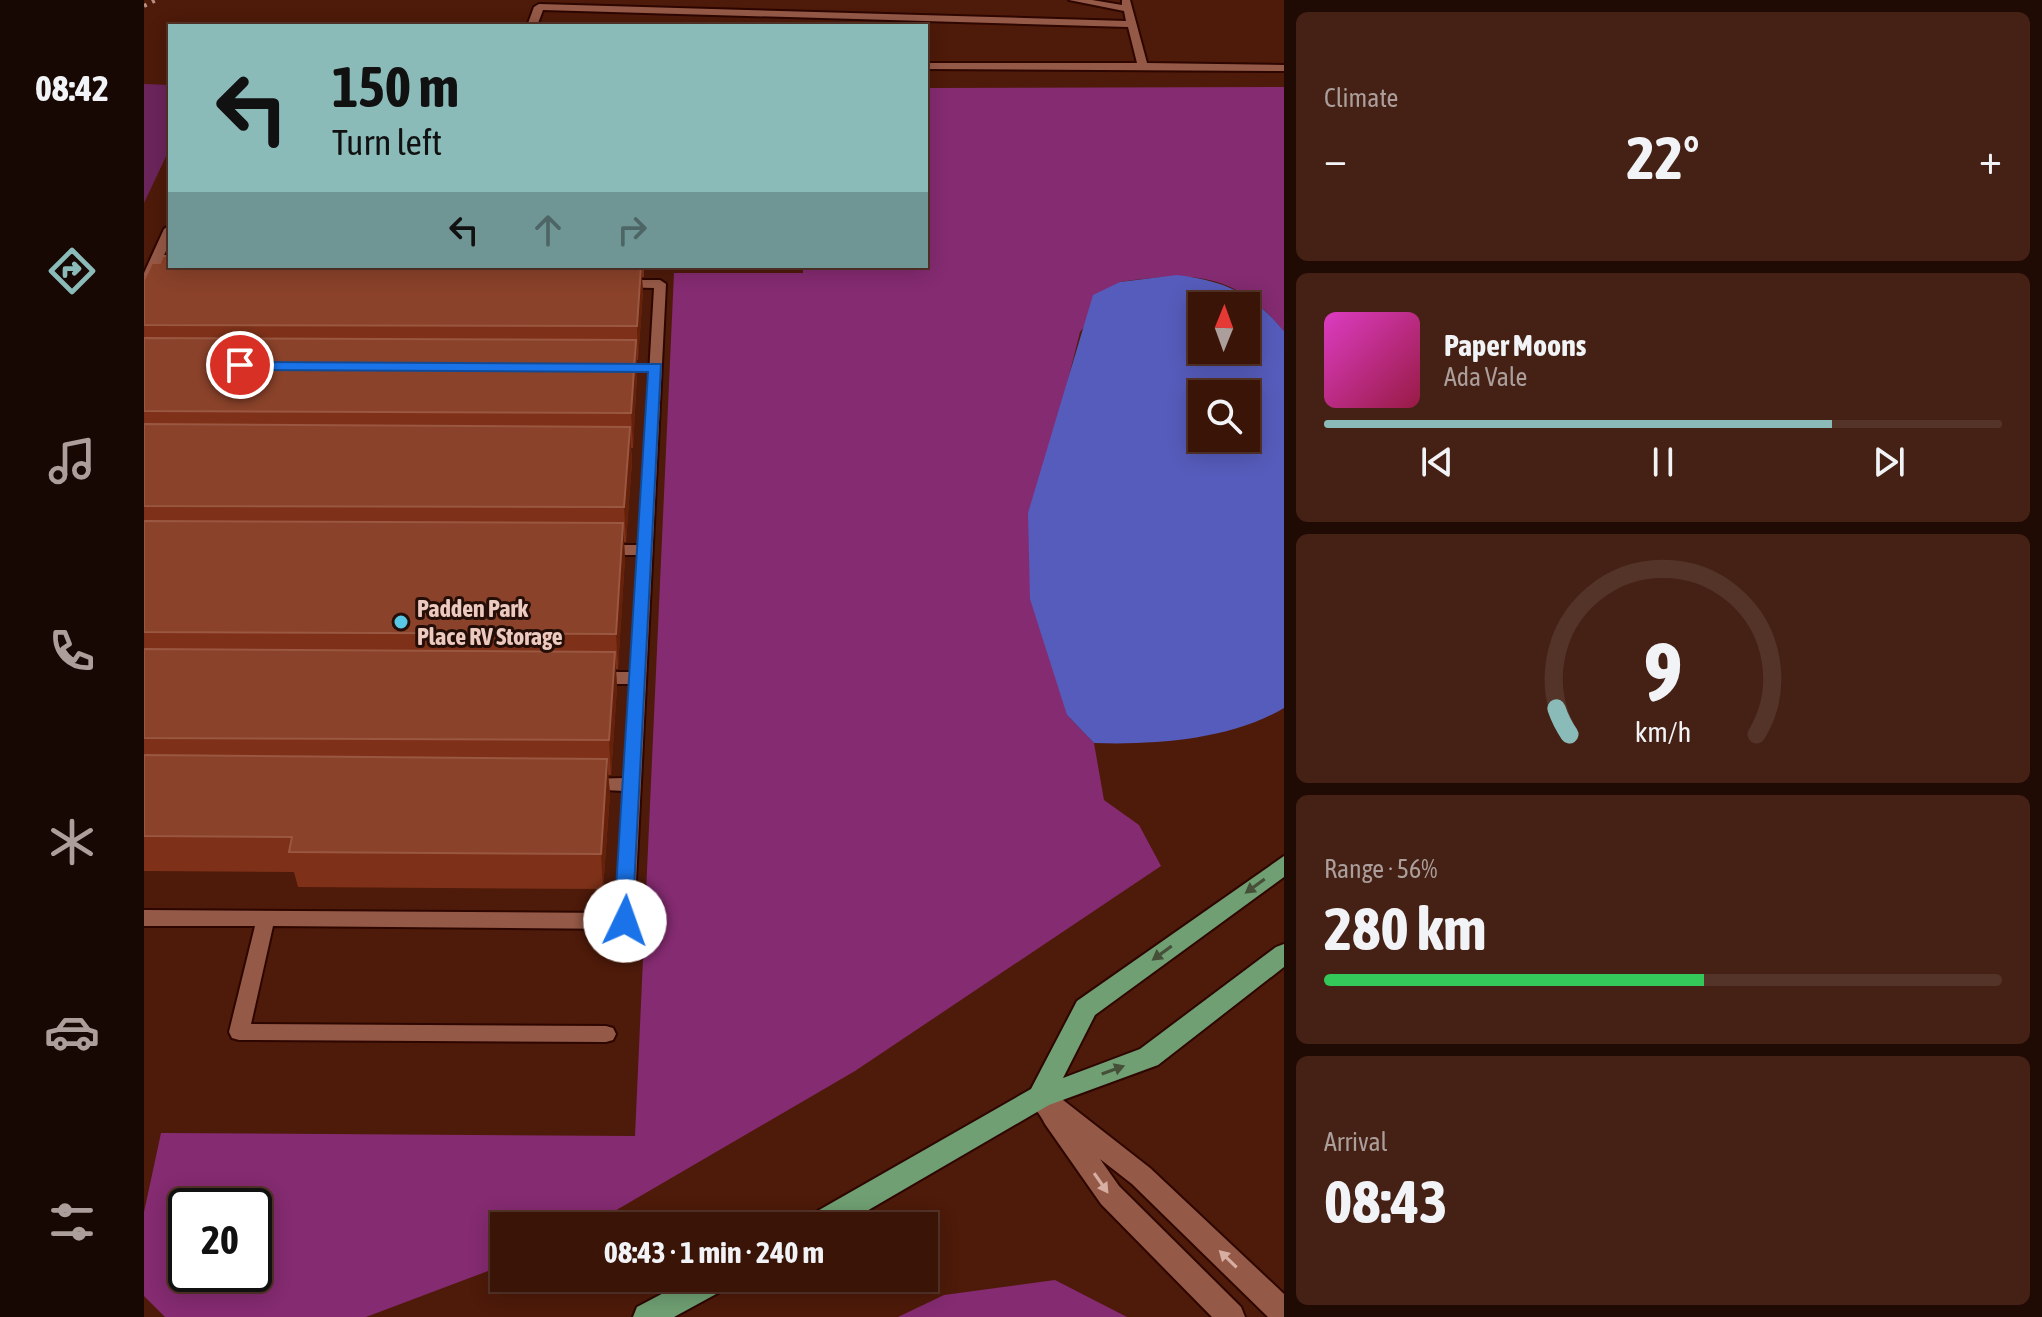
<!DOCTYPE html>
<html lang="en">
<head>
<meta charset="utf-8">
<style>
  body { margin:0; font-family:"Asap Condensed",sans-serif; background:#452115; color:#f1f3f6; height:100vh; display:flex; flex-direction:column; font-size:30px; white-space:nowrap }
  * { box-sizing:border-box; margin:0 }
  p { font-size:26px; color:#ab9e9b }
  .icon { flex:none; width:44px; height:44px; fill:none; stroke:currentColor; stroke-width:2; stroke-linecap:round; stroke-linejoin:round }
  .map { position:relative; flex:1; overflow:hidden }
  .details { display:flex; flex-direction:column; gap:12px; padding:12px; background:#200b04; width:758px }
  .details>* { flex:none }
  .top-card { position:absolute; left:24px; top:24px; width:760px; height:244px; border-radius:0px; box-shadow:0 4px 20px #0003,0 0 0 2px #543328; background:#8bbbb9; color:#111; overflow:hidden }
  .needle { width:52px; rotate:1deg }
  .tools { position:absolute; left:1044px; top:292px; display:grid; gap:16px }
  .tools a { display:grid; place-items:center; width:72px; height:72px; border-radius:0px; background:#3a1407; box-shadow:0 4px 20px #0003,0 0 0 2px #543328; font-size:40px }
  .speed { position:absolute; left:24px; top:1188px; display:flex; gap:16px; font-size:40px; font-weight:700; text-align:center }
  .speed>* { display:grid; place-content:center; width:104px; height:104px; border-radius:50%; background:#3a1407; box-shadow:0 4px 20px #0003,0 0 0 2px #543328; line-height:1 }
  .speed .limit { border:4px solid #111; border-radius:12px; background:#fff; color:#111 }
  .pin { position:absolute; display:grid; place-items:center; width:68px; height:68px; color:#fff; margin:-34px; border:4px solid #fff; border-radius:50%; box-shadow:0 2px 8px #0007 }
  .me { position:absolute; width:88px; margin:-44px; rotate:3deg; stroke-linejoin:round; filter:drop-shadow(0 0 6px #0008) }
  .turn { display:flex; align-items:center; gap:28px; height:168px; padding:0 32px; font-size:36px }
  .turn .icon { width:104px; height:104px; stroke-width:2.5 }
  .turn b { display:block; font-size:56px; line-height:68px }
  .lanes { display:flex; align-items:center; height:76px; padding:0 32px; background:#0003; justify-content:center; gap:40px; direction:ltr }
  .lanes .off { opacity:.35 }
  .big { font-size:60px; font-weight:700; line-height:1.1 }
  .details .widget { flex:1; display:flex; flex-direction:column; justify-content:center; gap:12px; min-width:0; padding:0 28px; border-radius:12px; background:#452115 }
  .details .dial { align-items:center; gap:0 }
  .dial svg { height:208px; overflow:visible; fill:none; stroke:#543328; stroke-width:7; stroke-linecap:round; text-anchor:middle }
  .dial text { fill:#f1f3f6; stroke:none }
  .song { display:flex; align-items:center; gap:24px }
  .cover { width:96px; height:96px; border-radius:12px; background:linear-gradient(135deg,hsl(310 70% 55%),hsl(340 70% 35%)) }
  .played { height:8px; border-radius:4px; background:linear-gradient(90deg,#8bbbb9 75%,#543328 75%) }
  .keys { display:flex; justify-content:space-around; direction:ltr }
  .heat { display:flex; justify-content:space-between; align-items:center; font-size:44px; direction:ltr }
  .charge { height:12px; border-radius:6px; background:linear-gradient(90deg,#34c759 56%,#543328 0) }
  .trip { position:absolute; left:346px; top:1212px; width:448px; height:80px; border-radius:0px; background:#3a1407; box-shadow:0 4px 20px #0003,0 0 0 2px #543328; font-weight:700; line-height:80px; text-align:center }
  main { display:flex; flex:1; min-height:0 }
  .tab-bar { display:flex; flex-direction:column; width:144px; justify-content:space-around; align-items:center; background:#170803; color:#ab9e9b }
  .tab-bar .icon { width:56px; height:56px }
  .tab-bar .current { color:#8bbbb9 }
  .tab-bar b { font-size:36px; color:#f1f3f6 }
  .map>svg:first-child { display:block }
</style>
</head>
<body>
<main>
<nav class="tab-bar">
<b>08:42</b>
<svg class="icon current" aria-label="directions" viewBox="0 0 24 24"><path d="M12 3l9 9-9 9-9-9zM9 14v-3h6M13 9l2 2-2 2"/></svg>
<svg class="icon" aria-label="music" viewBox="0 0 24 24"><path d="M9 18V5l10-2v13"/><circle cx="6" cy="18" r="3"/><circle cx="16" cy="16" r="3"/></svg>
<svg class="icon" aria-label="phone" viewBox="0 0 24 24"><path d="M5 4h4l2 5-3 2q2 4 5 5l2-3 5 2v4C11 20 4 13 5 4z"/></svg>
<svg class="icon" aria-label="climate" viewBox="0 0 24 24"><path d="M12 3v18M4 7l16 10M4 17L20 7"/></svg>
<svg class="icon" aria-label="car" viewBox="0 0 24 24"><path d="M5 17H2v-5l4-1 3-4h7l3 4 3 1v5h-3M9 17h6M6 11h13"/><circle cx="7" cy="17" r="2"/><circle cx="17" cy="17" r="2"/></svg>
<svg class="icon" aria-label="filters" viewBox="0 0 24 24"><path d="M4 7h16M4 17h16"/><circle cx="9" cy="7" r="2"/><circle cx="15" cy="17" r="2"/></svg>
</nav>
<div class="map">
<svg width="1140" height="1317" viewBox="0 0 1140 1317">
  <rect width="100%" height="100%" fill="#4e1a09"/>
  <path fill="#6b255b" d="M0,84l26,1v63l-26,55z"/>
  <path fill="#852b71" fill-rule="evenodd" d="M1140,87v244c-51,-60 -91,-59 -164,-49l-40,50 -23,92 10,291 27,28 10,57 35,25 22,41 -306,205 -266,155h-85v39l-138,52h-201l-21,-21v-84l17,-79 474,3 39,-863h129v-7h123v-178zM42,1206h68v68h-68z
    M911,1280l72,37h-229l46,-22z"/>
  <path fill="#565cbb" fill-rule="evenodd" d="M1033,275c48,6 75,18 107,56v377c-53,32 -130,37 -190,35l-27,-28 -37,-116 -2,-86 65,-218 27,-13zM1058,306h44v44h-44zM1058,394h44v44h-44z"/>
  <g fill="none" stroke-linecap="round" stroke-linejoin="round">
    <g stroke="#2d0600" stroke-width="4">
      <path id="service" d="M925,0h23l30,5v-5h8l17,63 137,2v6l-358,-2v-6h211l-9,-36 -585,-17 -6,16h-10l7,-19 5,-3 587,17 -2,-10z
        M26,225v17l-17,38 -9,3v-10l20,-44z
        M477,280h39l6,4 -32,637 -2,5 -7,3 -352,-3 -22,98 355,2 7,2 3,6 -3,6 -7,2 -367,-2 -7,-2 -3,-6 26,-106h-111v-16l472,3 8,-122 -40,-2 -3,-5 3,-5 41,-1 5,-94h-34l-8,-6 8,-6h35l7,-117h-35l-7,-5 7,-5h36l15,-257 -37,-1v-6z"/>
    </g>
    <g stroke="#2d0600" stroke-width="4">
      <path id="tertiary" d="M896,1086l9,3 101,79 134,126v23h-16l-136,-133 -32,-25 19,27 122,121 4,10h-33l-111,-113 -56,-80c-5,-11 -12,-16 -18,-27l4,-8z"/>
    </g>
    <g stroke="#2d0600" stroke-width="4">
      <path id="primary" d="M1140,856v21l-189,138 -32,63 77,-29 136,-102 8,-3v23l-126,98 -109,40 -208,121h-38l4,-9 224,-128 46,-88z
        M548,1278h41l-4,9 -55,30h-41l4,-10z"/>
    </g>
    <use href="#service" fill="#955947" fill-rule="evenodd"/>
    <use href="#tertiary" fill="#955947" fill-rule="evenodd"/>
    <use href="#primary" fill="#6f9f72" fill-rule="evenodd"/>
    <path stroke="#b78e81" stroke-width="4" stroke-dasharray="3 6" stroke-linecap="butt" d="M0,6l12,-6"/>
  </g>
  <path fill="#7e3118" d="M26,266h474v11h-2l1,14 -5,69h-1v14l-4,74h-2l1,14 -6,80h-2l1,16 -7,111h-2l1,18 -6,88h-3l2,19 -7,95 -305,-2 -4,-15 -150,-1v-591z"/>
  <path fill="#66210a" d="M497,266l2,25 -5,69 -1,-34z
    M492,340l1,34 -4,74 -2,-35z
    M486,427l2,35 -6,80 -2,-35z
    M479,523l2,35 -7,111 -2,-35z
    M471,652l2,35 -6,88 -2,-35z
    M463,759l3,35 -7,95 -2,-35z"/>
  <path fill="#8a422a" stroke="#9a5741" stroke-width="2" d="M19,256h7v10h471l-4,60 -493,-1v-45l8,-17h8z
    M0,338l492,2 -5,73 -487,-2z
    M0,424l486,3 -6,80 -480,-1z
    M0,521l479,2 -7,111 -472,-2z
    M0,649l471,3 -6,88 -465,-2z
    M0,755l463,4 -6,95 -312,-2 3,-15 -148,-1z"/>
  <defs><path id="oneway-solid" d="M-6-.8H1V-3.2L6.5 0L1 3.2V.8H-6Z" transform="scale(2)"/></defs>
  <g fill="#464f37">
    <use href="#oneway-solid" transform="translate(1111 886) rotate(144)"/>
    <use href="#oneway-solid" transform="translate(1018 953) rotate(144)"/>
    <use href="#oneway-solid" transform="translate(969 1070) rotate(-20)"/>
  </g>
  <g fill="#d7aea2">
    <use href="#oneway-solid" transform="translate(957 1183) rotate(55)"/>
    <use href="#oneway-solid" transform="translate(1084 1259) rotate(-136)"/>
  </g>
  <path fill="#1a73e8" stroke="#114b97" stroke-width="2" d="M90,362l427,2 -29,563 -7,2 -11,-8 34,-549 -408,-2 -8,-5z"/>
  <circle fill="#59c8e5" stroke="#250e07" stroke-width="3" cx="257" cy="622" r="8"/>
  <g text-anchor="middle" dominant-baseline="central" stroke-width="6" stroke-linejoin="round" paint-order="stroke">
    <g font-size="24" font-weight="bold" fill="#edcac0" stroke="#250e07" text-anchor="start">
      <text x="273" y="608">Padden Park<tspan x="273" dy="28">Place RV Storage</tspan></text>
    </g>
  </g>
</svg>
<div class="tools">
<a><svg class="needle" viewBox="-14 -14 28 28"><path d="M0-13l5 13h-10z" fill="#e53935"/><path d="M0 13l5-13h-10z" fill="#ab9e9b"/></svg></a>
<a><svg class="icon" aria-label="search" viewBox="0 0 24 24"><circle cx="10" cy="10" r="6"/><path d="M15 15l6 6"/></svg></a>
</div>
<div class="speed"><div class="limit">20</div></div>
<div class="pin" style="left:96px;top:365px;background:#d93025"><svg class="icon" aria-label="arrive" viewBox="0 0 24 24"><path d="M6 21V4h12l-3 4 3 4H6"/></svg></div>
<svg class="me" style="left:481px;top:921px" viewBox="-20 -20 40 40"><circle r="19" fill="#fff"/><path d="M0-13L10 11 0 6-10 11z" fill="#1a73e8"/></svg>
<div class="trip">08:43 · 1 min · 240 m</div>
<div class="top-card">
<div class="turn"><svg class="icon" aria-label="left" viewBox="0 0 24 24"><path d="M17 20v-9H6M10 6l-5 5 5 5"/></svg><div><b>150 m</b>Turn left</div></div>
<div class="lanes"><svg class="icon" aria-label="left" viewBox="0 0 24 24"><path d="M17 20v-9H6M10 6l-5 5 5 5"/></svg><svg class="icon off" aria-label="ahead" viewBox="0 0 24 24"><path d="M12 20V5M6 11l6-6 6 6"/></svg><svg class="icon off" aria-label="right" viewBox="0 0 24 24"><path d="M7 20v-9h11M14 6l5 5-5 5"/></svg></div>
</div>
</div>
<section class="details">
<div class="widget"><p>Climate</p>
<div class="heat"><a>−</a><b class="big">22°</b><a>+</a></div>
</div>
<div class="widget">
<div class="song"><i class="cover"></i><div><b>Paper Moons</b><p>Ada Vale</p></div></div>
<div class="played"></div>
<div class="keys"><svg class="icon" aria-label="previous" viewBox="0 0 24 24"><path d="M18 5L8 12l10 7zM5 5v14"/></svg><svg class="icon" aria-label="pause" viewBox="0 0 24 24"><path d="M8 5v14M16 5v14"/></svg><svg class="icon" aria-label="next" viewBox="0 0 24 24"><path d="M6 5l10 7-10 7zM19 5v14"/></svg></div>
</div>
<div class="widget dial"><svg viewBox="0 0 100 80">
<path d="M14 69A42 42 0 1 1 86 69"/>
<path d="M14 69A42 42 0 0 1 9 59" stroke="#8bbbb9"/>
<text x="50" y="56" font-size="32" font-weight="700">9</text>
<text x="50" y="72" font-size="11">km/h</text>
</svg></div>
<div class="widget"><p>Range · 56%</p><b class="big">280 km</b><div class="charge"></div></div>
<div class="widget"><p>Arrival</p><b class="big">08:43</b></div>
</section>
</main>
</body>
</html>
